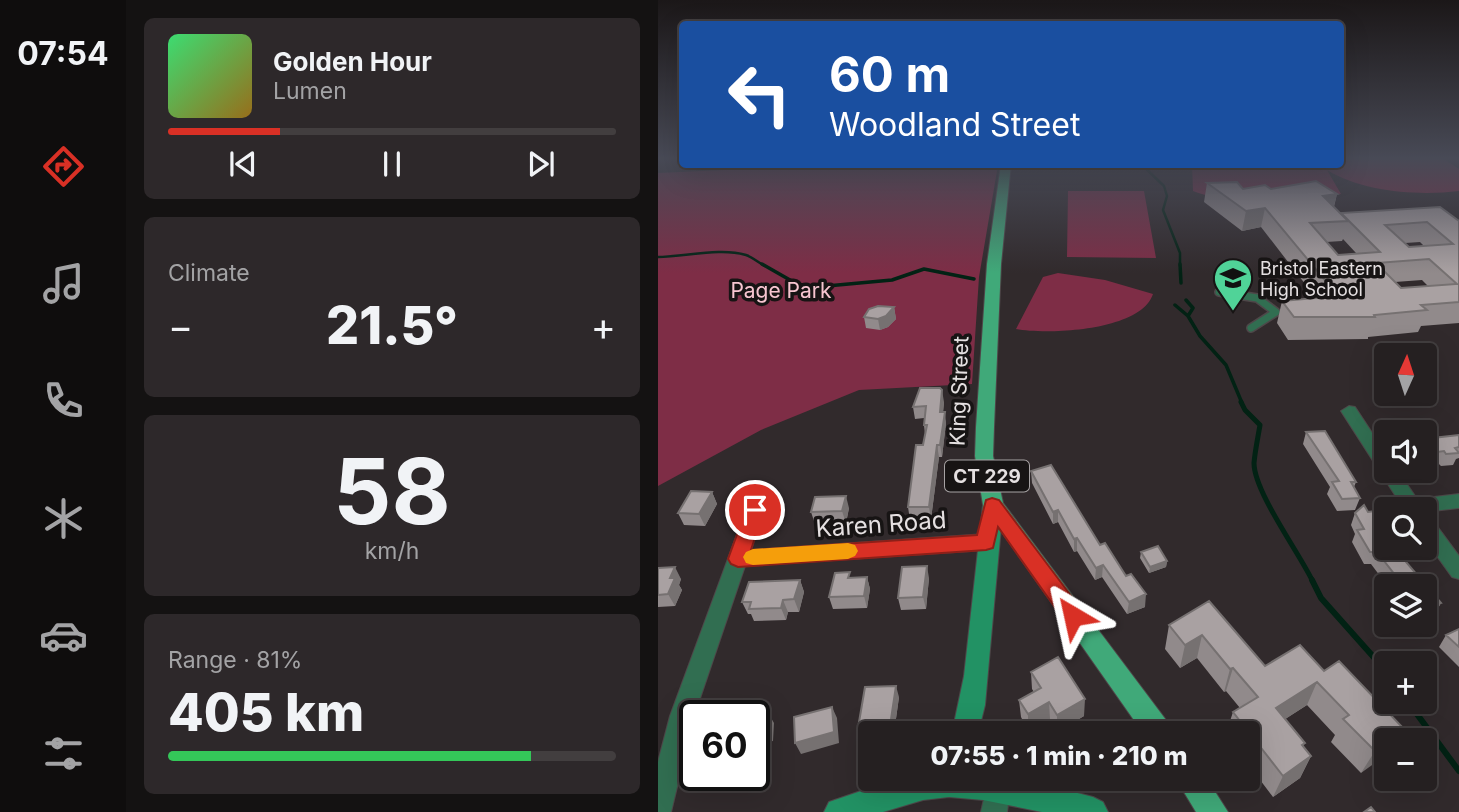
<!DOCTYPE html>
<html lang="en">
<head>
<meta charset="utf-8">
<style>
  body { margin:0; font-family:Inter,sans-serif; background:#2d282a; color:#f1f3f6; height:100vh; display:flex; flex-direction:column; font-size:26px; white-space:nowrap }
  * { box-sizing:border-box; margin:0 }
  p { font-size:23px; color:#a3a3a5 }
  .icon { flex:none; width:38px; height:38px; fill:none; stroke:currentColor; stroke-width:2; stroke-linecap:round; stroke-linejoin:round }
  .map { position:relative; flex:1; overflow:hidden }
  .drawer { display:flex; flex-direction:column; gap:18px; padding:18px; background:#141212; width:532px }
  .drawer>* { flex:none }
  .guide { position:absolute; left:21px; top:21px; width:665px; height:147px; border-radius:7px; box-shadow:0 7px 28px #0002,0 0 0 2px #423e3f; background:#1a4fa0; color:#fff; overflow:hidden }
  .needle { width:46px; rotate:3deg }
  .controls { position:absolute; left:716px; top:343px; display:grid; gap:14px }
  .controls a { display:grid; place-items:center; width:63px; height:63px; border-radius:7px; background:#252021; box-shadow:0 7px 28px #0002,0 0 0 2px #423e3f; font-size:35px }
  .speed { position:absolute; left:21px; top:700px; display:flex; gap:14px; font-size:35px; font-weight:700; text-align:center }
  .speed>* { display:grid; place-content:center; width:91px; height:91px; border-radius:50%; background:#252021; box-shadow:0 7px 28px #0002,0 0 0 2px #423e3f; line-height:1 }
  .speed .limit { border:4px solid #111; border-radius:10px; background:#fff; color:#111 }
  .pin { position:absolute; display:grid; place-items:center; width:60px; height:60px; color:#fff; margin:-30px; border:4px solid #fff; border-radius:50%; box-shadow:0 2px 7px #0007 }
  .me { position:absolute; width:77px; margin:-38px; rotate:324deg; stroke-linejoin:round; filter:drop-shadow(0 0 5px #0008) }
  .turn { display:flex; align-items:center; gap:24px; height:147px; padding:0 35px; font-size:32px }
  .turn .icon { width:91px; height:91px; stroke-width:2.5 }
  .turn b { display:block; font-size:49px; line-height:60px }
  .big { font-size:52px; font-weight:800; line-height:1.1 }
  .drawer .tile { flex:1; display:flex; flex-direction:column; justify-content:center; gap:10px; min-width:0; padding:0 24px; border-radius:10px; background:#2d282a }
  .drawer .dial { align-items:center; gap:0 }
  .dial b { font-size:91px; line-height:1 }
  .song { display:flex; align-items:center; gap:21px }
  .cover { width:84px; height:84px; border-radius:10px; background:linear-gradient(135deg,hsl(140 70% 55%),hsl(40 70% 35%)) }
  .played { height:7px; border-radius:4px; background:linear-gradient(90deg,#d93025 25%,#423e3f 25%) }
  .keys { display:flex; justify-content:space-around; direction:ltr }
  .heat { display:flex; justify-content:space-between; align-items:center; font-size:38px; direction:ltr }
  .charge { height:10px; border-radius:5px; background:linear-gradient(90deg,#34c759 81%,#423e3f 0) }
  .trip { position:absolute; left:200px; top:721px; width:402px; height:70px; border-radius:7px; background:#252021; box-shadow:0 7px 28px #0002,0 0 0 2px #423e3f; font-weight:800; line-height:70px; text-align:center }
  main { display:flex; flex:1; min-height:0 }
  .dock { display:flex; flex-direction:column; width:126px; justify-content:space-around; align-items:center; background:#0f0d0d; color:#a3a3a5 }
  .dock .icon { width:49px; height:49px }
  .dock .selected { color:#d93025 }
  .dock b { font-size:32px; color:#f1f3f6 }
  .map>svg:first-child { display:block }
</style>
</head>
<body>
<main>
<nav class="dock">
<b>07:54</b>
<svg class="icon selected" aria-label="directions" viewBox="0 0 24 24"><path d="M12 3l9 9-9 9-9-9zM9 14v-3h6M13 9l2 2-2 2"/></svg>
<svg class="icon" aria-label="music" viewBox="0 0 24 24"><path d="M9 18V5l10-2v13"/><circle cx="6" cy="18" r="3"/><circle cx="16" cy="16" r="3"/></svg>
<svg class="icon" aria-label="phone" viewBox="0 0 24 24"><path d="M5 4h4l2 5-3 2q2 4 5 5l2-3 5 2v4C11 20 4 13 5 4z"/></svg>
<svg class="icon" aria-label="climate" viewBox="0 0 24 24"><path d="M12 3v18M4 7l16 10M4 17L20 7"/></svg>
<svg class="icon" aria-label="car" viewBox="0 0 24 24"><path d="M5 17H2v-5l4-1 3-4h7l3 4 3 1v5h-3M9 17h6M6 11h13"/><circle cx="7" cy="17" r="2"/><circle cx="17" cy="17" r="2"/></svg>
<svg class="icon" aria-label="filters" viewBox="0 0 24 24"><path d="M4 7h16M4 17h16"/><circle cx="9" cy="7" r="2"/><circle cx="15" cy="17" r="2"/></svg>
</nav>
<section class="drawer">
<div class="tile">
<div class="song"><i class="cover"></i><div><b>Golden Hour</b><p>Lumen</p></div></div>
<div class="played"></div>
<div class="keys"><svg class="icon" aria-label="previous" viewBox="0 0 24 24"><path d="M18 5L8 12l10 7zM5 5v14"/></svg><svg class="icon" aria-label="pause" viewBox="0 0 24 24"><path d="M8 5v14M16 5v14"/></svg><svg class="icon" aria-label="next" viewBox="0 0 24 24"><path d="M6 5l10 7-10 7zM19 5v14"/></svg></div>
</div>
<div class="tile"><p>Climate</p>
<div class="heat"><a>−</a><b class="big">21.5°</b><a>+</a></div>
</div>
<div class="tile dial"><b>58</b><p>km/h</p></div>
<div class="tile"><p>Range · 81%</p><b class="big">405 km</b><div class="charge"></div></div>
</section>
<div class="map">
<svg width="801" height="812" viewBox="0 0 801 812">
  <rect width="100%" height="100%" fill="#312a2c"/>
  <path fill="#7e2d46" d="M683,159h103l15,10v22c-41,5 -96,1 -132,-21l14,24c-40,1 -113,12 -148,-3l-1,-26 124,-1 6,3 -2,-2 20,-1z
    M177,165h163l-19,112 -7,107 -113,6 -98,40 -103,56v-313z
    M410,191h76l12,67 -89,-1z
    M400,273l47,7 48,14c-12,37 -105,41 -137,35l27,-52z"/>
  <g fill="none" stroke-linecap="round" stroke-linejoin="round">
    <path stroke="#022214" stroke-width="2.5" d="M483,164l23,22 3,10 -4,14 17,43v13
      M0,257c27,0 62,-10 88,-2 6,2 13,8 19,11"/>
    <path stroke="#022214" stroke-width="3.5" d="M104,264l35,20 19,3 76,-7 32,-11 50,10
      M522,264l1,19
      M528,300l7,8 -5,8 12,20 26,29 16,38
      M517,305l13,11"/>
    <path stroke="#022214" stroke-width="5" d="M583,402l4,8 15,15c-2,12 -5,26 -6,38 0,29 46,91 59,119"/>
    <path stroke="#022214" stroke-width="6" d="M654,580l9,18 65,73
      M750,702l51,69"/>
    <g stroke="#4e4749" stroke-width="10">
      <path id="lane" d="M561,292l38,6 19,14 -25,16"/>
    </g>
    <g stroke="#4e4749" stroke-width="2">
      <path id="street" d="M691,406l6,1 31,47v17h12l19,28 42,-5v14l-35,4v-3h-20l-63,-98z
        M97,503l7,2 2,5 -13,40 235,-16 7,3 3,5 -3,5 -7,3 -241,16 -51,150 -23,96h-13v-50l12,-46 76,-206 2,-5z
        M766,516l7,2 28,38v23l-7,-2 -28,-39z
        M335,779l13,2 4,9 -3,22h-26l7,-31z"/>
    </g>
    <g stroke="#4e4749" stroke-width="2">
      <path id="secondary" d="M335,497l7,3 3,5 -18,200 -7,28h-26l12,-57 19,-171 3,-5z
        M238,779h127l70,18 10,5 5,10h-66l-59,-12 -34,-3 -26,3 -40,12h-59l5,-10z"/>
    </g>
    <g stroke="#4e4749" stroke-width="2">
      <path id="primary" d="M343,164h10l-10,100 -7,163 -1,29 10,47 166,221 3,9h-29l-160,-228 -8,-49 1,-29 11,-163z
        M518,779h31l21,33h-32z"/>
    </g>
    <use href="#lane" stroke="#316e51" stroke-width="7"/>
    <use href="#street" fill="#316e51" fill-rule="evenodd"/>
    <use href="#secondary" fill="#229264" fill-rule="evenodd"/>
    <use href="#primary" fill="#40a979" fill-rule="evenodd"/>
  </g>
  <path fill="#918a8b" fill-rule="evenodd" d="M549,183l36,6h28l66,5 -3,13 7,7v-1l118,8v102l-38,3 -3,6 -50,5v2l-80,1 -11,-17 5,-22 34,-3 -55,-71 -19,4 -38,-29zM685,239l13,14 -18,2 -12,-13 16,-1zM762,242l4,4 -15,1 -4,-4zM764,280l6,6 -27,2 -6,-6z
    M236,307l2,12 -8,8 -8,3 -14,-2 -2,-11z
    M286,402l-1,10 3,11 -4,34h-3l-8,62 -21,1 -2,-13 17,-73 -1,-9v-7l-9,1 -2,-12z
    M648,432l50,50 -2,5 6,11 -5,12 -18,1 -10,-17 3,-7 -27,-43z
    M801,435v23l-3,1 -3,6 -12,1 -3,-3 -13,2 -1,-26z
    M373,471l69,74 45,62 -18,7 -25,-37 -7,3 -18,-29 -3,1 -16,-30 -5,2 -21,-41z
    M54,492l5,12 -12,22 -21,-1 -6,-12z
    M191,508l-3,15 -31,1 -4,-12z
    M710,512l38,50 35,41 -7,12 -10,3v-32h-38v14l-7,-10 4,-10 -12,-16h-7l-12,-22 3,-8 -4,-9 4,-12z
    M483,552l26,9 -1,6 -17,6 -9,-15z
    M0,568l23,11 -2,6 3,5 -7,16 -17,1z
    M209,577l3,12 -3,19 -34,1 -4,-12 22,-19z
    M271,578l-3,31 -25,1 -3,-12z
    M142,580l4,12 -5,20h-11l-2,8 -32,1 -3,-7h-3l-6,-12z
    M551,601l56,65 59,5 81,59 -44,43 -30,-31 4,-7 -28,-30 -22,14 20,24 -2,3 8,10 -11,22 -27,19 -25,-33v-31h-22l7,-21 7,-4 -14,-17 -2,1 -27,-34 -17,10 -15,-19 4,-24z
    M801,629v38l-20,-20 7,-12z
    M373,672l53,44 -27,16 -7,-13 -22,12 -7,-14 -2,-17 15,-8 -2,-3z
    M241,697l-5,36h-24v6h-7l-5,-11z"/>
  <path fill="#767171" d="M679,194l-5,19 -9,-17z
    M607,208l-4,19 -19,4 4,-20z
    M236,307l2,12 -8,8 -8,3 -2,-11z
    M284,390l2,12 -2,22 -2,-12z
    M287,412l1,11 -4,34 -2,-12z
    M279,445l2,12 -8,62 -2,-12z
    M54,492l5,12 -12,22 -6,-12z
    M188,496l3,12 -3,15 -4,-12z
    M400,510v12l-5,2v-12z
    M419,538v13l-3,1v-13z
    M509,561l-1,6 -17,6 1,-6z
    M445,565l-1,12 -7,3 1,-12z
    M269,566l2,12 -3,31 -3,-12z
    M17,567l6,12 -2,6 3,5 -7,16 -7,-12 2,-16z
    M209,577l3,12 -3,19 -3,-12z
    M142,580l4,12 -5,20 -5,-13z
    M488,594l-1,13 -18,7 2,-12z
    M125,600l5,12 -2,8 -5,-12z
    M783,603l-7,12 -10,3v-11z
    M544,635l-5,23 -17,10 5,-23z
    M575,668l-7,23 -2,1 6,-23z
    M659,682l-10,23 -40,26 9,-23z
    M238,686l3,11 -5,36h-1l-3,-7z
    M427,699l-1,17 -27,16v-17z
    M391,702l1,17 -22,12v-17z
    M174,707l5,11 2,25 -38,11 -6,-11z
    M109,711l7,12 -1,18 -12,2v21l-7,2 1,-34z
    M747,730l-7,10h-8z
    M728,743v12l-25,18 14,-22z
    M653,756l-11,22 -27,19 10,-21z"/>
  <path fill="#a9a1a2" stroke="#767171" stroke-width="2" fill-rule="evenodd" d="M658,181l21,13 -14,2 25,25 -38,2 28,32 42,-3 -39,-39 99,-6 19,14v81l-38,3 6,5 -53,5 1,2h-81l-12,-16 56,-5 -73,-88 -19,3 -39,-28 30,-1 6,7 22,-4 6,4zM769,222l26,22 -44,3 -24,-22zM771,259l28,25 -56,4 -25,-25z
    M220,306l16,1 -8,9 -8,3 -14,-2 5,-8z
    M262,388h20l2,2 -2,22h5l-5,33h-3l-8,62h-21l8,-62h7l4,-20h-3l2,-19 -13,1z
    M667,431l31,51h-5l9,16 -18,1 -10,-17 7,-1 -33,-49z
    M801,435v12l-4,1 4,5 -13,1 -2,-3 -14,2 -6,-8v-6z
    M393,465l49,80 5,-2 21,33 5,-2 15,20 -17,8 -26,-37 -7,3 -19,-30 -3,1 -16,-29 -5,2 -22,-41z
    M33,491l21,1 -13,22 -21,-1z
    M188,496l-4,15 -31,1 4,-15z
    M706,505l4,7 7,-1 11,18v19h11l9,14 35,41 -17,4v-21h-33l-7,-8 11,-3 -18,-23h-7l-13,-22 7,-1 -9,-16z
    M500,546l9,15 -17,6 -9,-15z
    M269,566l-4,31 -25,1 4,-31z
    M17,567l-5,11h5l-7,16 -10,1v-27z
    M192,572l-2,6 19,-1 -3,19 -35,1 6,-24z
    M142,580l-6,19 -11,1 -2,8 -32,1 2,-7h-9l7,-20z
    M551,601l56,65 35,-21 24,26 15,-10 66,69 -15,10h-4v3l-11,8 -32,-32 6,-4 -32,-33 -41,26 29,35 -3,2 9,11 -28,20 -50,-64 25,-15 -25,-29 -3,1 -28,-34 -17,10 -16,-20z
    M801,629v18l-13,-12z
    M400,657l27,42 -28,16 -8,-13 -21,12 -9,-14 22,-12 -10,-16z
    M238,686l-6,40 -32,2 7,-41z
    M174,707l2,25 -39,11 -1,-26z
    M109,711v18l-12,3 -1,16v-32h-5z
    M713,807l4,5h-11z"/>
  <linearGradient id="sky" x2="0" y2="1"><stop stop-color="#1b1718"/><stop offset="0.58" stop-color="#484a56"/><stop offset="1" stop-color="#484a56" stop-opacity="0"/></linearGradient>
  <rect width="801" height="273" fill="url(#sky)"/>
  <path fill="#d93025" stroke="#8d1f18" stroke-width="2" d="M334,498l7,2 82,109 3,7 -3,7 -8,2 -7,-2 -68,-96 -5,21 -7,2 -248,17 -7,-3 -3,-5 18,-49 2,-5h14l2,5 -13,40 226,-15 9,-35z"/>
  <path fill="#f59e0b" d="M190,543l7,2 3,6 -3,5 -7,3 -95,6 -7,-2 -3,-6 3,-5 7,-3z"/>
  <defs>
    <g id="school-pin" transform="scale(2.0125)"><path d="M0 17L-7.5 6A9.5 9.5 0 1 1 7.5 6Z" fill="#50d398" stroke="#171414"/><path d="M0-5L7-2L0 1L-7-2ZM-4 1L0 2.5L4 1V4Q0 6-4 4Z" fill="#111"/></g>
  </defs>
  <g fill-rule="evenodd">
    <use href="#school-pin" x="575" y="278"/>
  </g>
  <g text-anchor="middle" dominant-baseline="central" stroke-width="7" stroke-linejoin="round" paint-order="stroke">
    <g font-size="18" fill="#e5e0e1" stroke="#171414" text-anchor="start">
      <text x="602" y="268">Bristol Eastern<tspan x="602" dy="21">High School</tspan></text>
    </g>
    <rect fill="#171414" stroke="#a7a3a4" stroke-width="2" x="287" y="460.5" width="84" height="31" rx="5"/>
    <g font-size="19" font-weight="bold" fill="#e5e0e1">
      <text x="329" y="476">CT 229</text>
    </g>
    <g font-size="21" fill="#f7c5d0" stroke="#171414">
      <text x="123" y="290">Page Park</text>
    </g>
    <g font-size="21" fill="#e5e0e1" stroke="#171414">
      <text transform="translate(301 391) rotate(-88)">King Street</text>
    </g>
    <g font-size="24" fill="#e5e0e1" stroke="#171414">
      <text transform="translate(223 524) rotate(-4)">Karen Road</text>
    </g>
  </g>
</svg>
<div class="controls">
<a><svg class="needle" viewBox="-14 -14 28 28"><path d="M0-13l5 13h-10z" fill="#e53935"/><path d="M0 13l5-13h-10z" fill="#a3a3a5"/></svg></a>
<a><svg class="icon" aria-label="sound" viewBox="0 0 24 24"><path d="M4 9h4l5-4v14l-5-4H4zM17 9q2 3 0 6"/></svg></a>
<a><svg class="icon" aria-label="search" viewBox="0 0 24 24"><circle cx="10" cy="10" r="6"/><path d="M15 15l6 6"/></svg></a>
<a><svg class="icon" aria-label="layers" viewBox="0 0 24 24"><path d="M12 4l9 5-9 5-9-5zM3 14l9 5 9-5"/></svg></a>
<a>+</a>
<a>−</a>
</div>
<div class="speed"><div class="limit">60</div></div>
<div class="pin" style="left:97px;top:510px;background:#d93025"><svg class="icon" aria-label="arrive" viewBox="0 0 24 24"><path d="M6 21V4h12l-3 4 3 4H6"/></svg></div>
<svg class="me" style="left:415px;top:616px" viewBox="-20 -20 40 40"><path d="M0-17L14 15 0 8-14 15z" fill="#d93025" stroke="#fff" stroke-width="4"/></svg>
<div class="trip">07:55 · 1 min · 210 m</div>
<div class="guide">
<div class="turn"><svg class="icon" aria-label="left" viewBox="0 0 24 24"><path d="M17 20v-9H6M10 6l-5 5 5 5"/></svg><div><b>60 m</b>Woodland Street</div></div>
</div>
</div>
</main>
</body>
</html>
